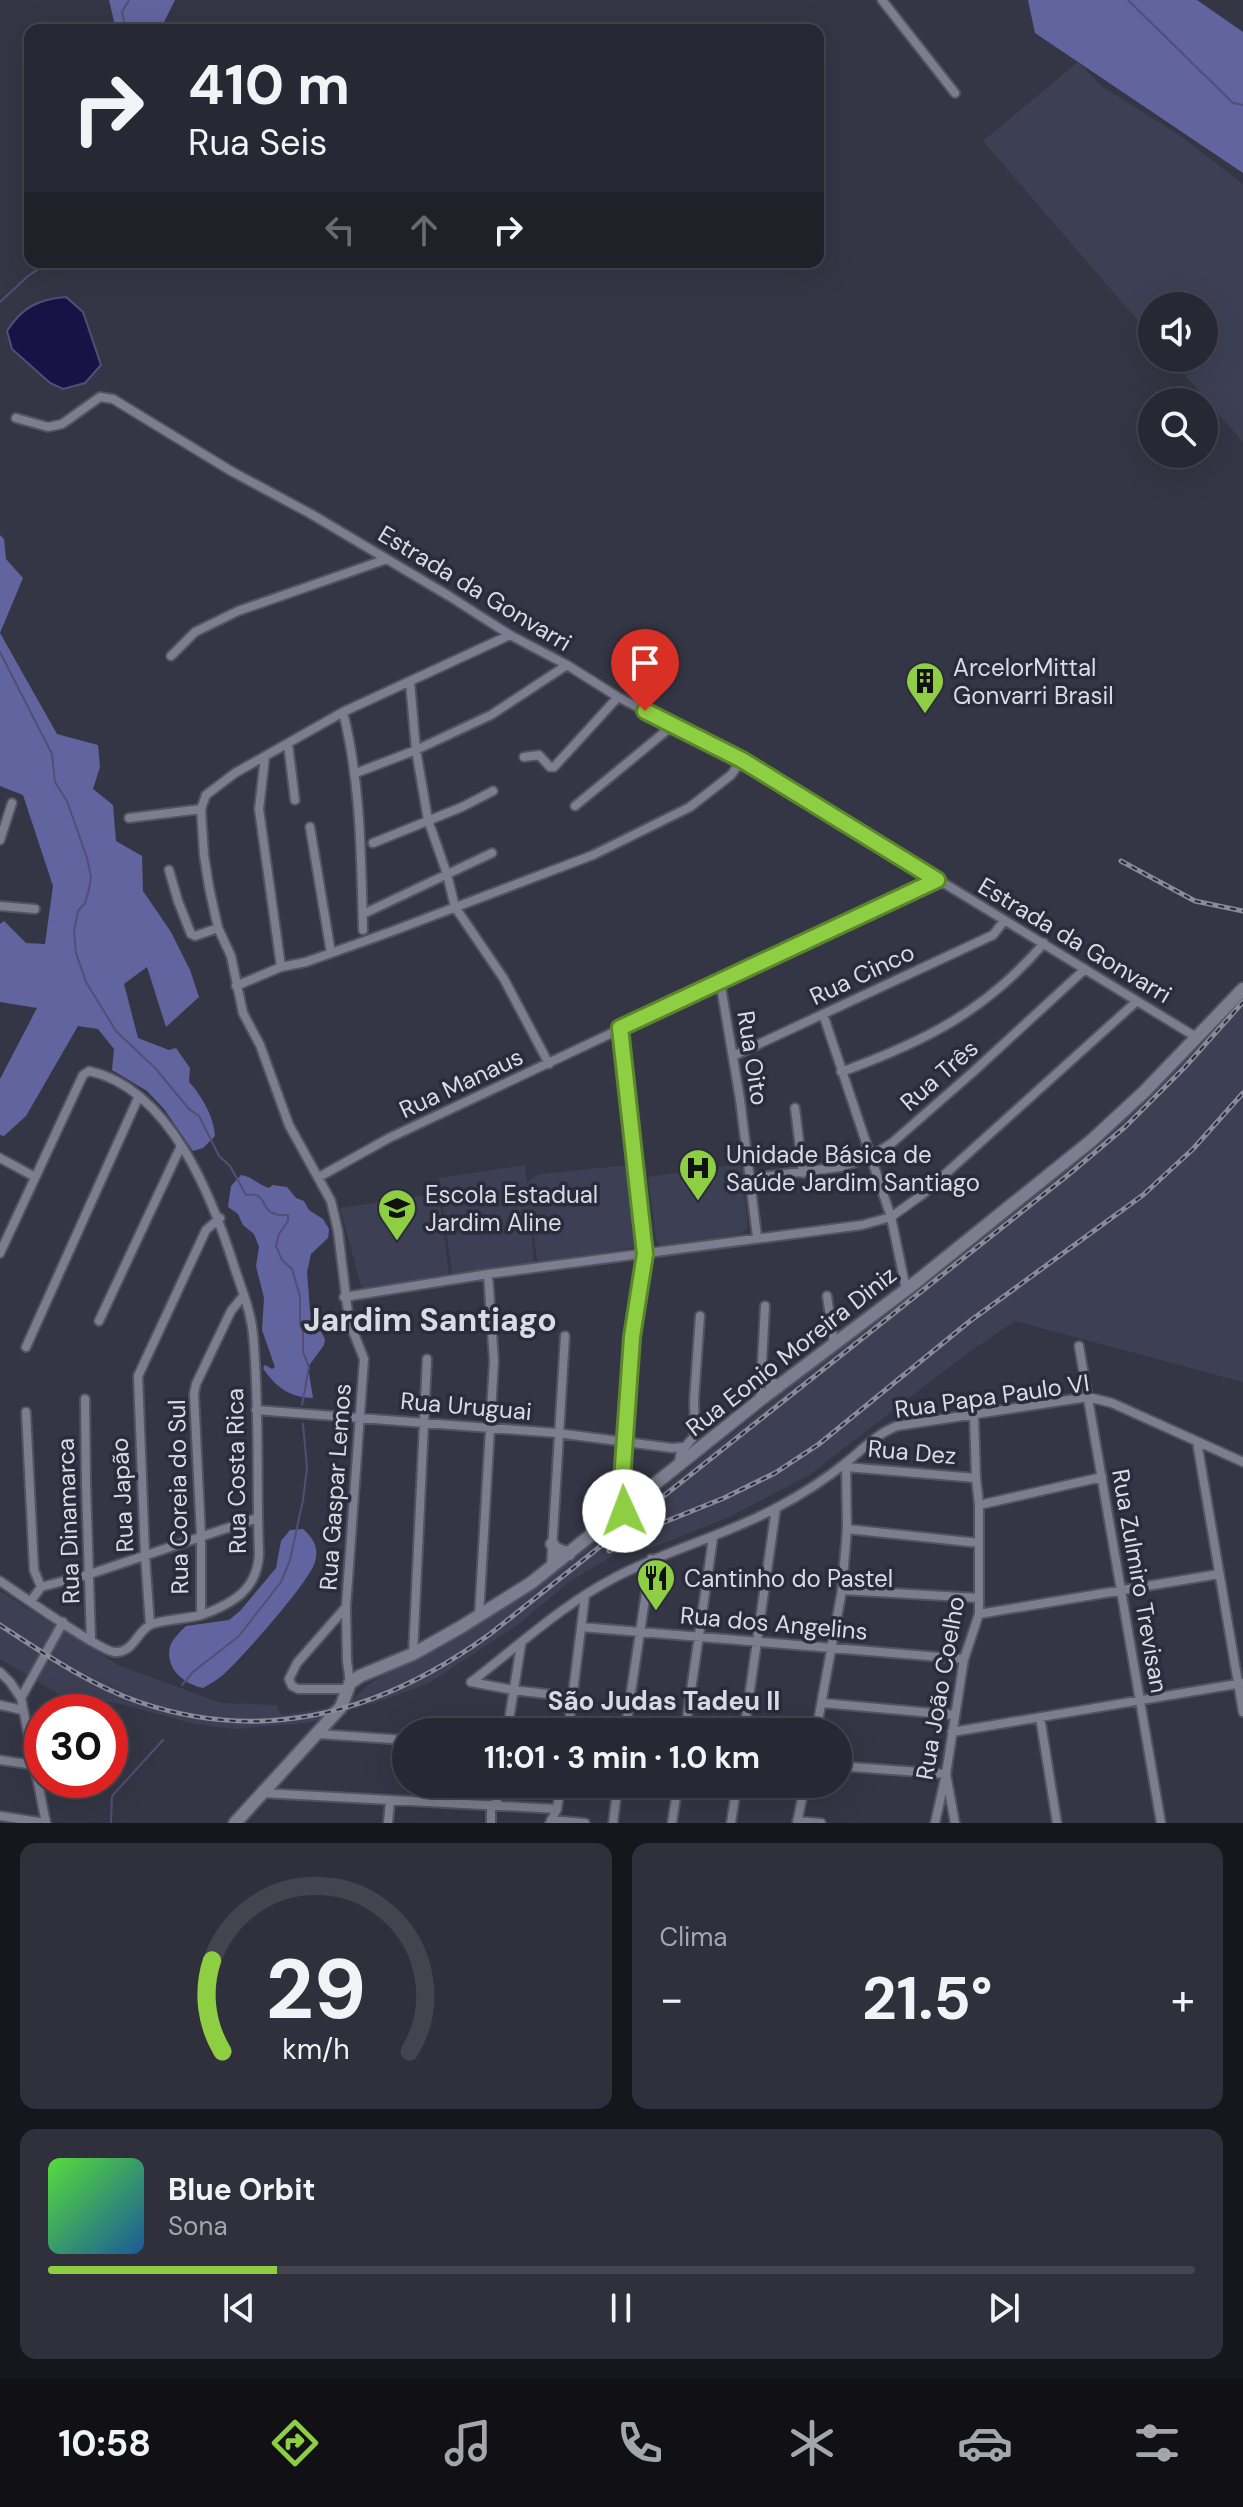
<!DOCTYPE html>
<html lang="pt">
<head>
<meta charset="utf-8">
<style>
  body { margin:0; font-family:"DM Sans",sans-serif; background:#30303c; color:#f1f3f6; height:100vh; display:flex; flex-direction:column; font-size:30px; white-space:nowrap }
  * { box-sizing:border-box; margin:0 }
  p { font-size:26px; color:#a5a6ac }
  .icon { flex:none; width:44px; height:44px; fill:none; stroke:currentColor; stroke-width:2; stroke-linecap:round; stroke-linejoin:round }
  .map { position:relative; height:1823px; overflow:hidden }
  .details { display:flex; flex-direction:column; gap:20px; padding:20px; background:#16161d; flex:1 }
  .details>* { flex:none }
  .guide { position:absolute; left:24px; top:24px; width:800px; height:244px; border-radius:16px; box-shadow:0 8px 32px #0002,0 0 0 2px #44444f; background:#282834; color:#f1f3f6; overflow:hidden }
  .fabs { position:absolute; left:1138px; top:292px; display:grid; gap:16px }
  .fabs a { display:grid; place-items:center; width:80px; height:80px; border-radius:50%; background:#282834; box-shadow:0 8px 32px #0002,0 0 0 2px #44444f; font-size:40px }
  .speed { position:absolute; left:24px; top:1694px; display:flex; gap:16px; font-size:40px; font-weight:700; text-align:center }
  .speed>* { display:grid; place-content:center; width:104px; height:104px; border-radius:50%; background:#282834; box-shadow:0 8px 32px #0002,0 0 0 2px #44444f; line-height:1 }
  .speed .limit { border:12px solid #d22; background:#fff; color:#111 }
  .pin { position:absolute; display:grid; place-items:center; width:68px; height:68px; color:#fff; margin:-82px -34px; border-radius:50% 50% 50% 0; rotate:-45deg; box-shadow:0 0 8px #0007 }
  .pin .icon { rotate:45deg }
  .me { position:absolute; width:88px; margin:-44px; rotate:358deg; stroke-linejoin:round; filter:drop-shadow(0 0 6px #0008) }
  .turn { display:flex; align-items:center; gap:28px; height:168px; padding:0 32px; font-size:36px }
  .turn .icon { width:104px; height:104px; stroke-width:2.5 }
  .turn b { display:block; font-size:56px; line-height:68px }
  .lanes { display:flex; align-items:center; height:76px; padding:0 32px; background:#0003; justify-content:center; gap:40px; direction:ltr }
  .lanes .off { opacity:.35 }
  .big { font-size:60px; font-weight:700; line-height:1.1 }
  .details .card { flex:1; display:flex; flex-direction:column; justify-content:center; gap:12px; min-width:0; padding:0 28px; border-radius:16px; background:#30303c }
  .details .dial { align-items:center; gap:0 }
  .dial svg { height:208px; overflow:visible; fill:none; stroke:#44444f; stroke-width:7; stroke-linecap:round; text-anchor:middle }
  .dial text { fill:#f1f3f6; stroke:none }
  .song { display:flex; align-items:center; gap:24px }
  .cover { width:96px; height:96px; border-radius:12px; background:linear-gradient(135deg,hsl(110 70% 55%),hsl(210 70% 35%)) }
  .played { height:8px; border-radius:4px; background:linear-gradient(90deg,#8ece43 20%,#44444f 20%) }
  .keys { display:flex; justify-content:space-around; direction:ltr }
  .heat { display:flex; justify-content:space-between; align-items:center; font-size:44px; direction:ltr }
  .details .tiles { flex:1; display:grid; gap:20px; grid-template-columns:1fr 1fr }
  .card:last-child { grid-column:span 2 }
  .trip { position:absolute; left:392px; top:1718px; width:460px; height:80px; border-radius:40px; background:#282834; box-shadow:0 8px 32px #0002,0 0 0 2px #44444f; font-weight:700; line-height:80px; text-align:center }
  .dock { display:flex; height:128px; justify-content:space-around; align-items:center; background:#101015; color:#a5a6ac }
  .dock .icon { width:56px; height:56px }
  .dock .selected { color:#8ece43 }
  .dock b { font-size:36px; color:#f1f3f6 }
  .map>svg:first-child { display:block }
</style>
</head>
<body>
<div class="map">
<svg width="1243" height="1823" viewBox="0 0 1243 1823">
  <rect width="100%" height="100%" fill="#353645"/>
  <path fill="#3d3f54" d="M1078,62l23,24 78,49 64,49v258l-73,-84h34v-52h-52v31l-169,-196z
    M1243,993v389l-228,-61 -50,34 -157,121 -79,41 -80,32 -6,-11 -71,42 -57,47 -86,56 -45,17 -76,23 -75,6 -42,-6 -74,-20 -54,-6 -63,-38v-68l118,74 103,38 56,2 4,10 36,-5 35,-10 16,-15 14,-9 52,-26 88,-54 96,-71 409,-326z
    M741,1164l7,63 -6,7 -79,13 -7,-7 -8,-63z
    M525,1165l2,17 13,-8 89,-9 6,82 -97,17 -9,-61 5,60 -82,11 -13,-96z
    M439,1193l10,83 -87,13 -22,-81z"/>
  <path fill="#61649e" d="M109,0h66l-15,30h-44z
    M1028,0h169l46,32v141l-208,-140z
    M0,535l4,4 2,20 17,19 -23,55 57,101 41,11 2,22 -7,22 20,16 3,36 26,15 1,35 28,41 19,38 9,27 -33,30 -19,-60 -23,17 14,54 31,12 7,-2 14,20 -1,14c13,14 25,35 26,54l-12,12 -10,3 -29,-42 -17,-18 -35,-21 2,-21 -16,-20 -20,-3 -52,90 -22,20 -4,-1v-56l37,-71 -37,-6v-78l4,-3 22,22 19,1 8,-58 -30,-91 -23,-9z
    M241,1175c12,2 17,10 28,13l4,-3 14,2 9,11 8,3 5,9 14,9 6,10 -1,9 -17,16 -4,18 3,38 15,29 -1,6 -16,22 5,31c-22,0 -38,-11 -50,-30l2,-3 7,4 3,-2 -13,-37 2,-32 -8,-32 3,-19 -5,-13 -11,-9 -5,-11 -10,-7 3,-21z
    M303,1529c11,10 16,19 12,33 -5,19 -74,97 -91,112 -7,6 -14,10 -21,14 -19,-4 -38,-19 -33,-41 2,-8 11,-16 16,-21l43,-6 11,-9 36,-43 5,-27 9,-11z"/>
  <path fill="#181346" stroke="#524f76" stroke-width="2" d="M66,297l17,15 18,53 -16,18 -22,6 -13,-6 -38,-34 -5,-18c15,-24 32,-32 59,-34z"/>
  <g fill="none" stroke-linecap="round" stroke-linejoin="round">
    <path stroke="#524f76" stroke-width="2" d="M1128,0l105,103 10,2
      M126,30l-4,-18 7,-12
      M0,302l28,-26 21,-14
      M0,652l52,102 3,28 12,19 20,57 4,19 -2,12 -4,14 -7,8 -4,20 2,22 10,29 30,49 40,38 33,40 10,7 20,40 11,10 16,29c27,-4 8,22 42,20v6l-9,13 -3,12 6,14 10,9 8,27v29l3,6v21l6,15 -7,38
      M182,1685l11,-13 46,-36 42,-54 9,-22 13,-60 4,-32 -4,-44
      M111,1823l1,-27 51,-56"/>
    <g stroke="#52535f" stroke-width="12">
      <path id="street" d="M882,0l73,93
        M16,418l32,9 14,-3 38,-27 13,2 118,72 80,43 138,82 61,39 57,30 51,32 124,63 454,277
        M171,656l24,-24 43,-21 149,-52
        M410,682l6,68 12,70 19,54 8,33 49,72 45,85
        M343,712c18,72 18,144 20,218
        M288,744l7,56
        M265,757l-6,52 22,158
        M524,757l15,-2 11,12h4l64,-70
        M356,773l60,-23 75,-35 76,-50
        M575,806l97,-80
        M201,809l3,46 5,32 9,41 13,28 12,57 17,32 29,80 42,76 7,30 11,90 15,38 -18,248 1,54 3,22
        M129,818l72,-9 5,-14 29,-22 108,-61 167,-77
        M310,827l21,126
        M0,840l12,-37
        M373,843l89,-36 31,-16
        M169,870l9,31 13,33 4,2 23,-8
        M0,906l35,3
        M363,914l129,-61
        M720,981l20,118 17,138
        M236,986l45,-19 25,-5 84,-30 203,-77 97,-48 41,-32 11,-15
        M823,1014l68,203 15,72
        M620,1028l25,226 -13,83 -11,158 3,15
        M733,1056l260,-121 11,-14
        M841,1072c83,-30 145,-61 203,-129
        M795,1108l8,65
        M0,1158l35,19
        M319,1177l70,-39 548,-258
        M751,1178l90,-11 31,-11 21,-14 80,-70 112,-103
        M0,1253l83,-178 6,-4c82,18 124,128 146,198 7,21 16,43 18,65 7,72 3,146 6,219 -1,36 -26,51 -58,62 -16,4 -33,4 -49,9 -15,6 -18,29 -37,28 -14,0 -97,-59 -115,-71
        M827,1296l7,48
        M344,1297l144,-23 374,-49 29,-8 32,-23 214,-193
        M99,1321l82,-175
        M1079,1346l82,477
        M26,1347l113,-251
        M85,1399l1,85 5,157
        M760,1400l5,-94
        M256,1410l301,23 115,15 11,-1
        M26,1412l8,158 7,17
        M1197,1442l46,270
        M678,1466l3,-15 12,-13 2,-8 -1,-30 6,-84
        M846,1467l130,11
        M979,1505l123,-28
        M847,1529l132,14
        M551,1567l14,-231
        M842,1590l137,8
        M31,1601l10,-14 49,-13 167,-56
        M346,1607l-49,56 -8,16 3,7 6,3h48
        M979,1614l240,-40
        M201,1615v-79l-7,-142 2,-10 35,-73 13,-16
        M479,1616l15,-255 -6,-87
        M150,1625l-5,-70 -7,-179 68,-146 14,-12
        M581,1627l383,32
        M413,1654l14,-295
        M0,1672l10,10 11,16
        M471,1682c46,-35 91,-77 143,-104 52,-28 110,-42 162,-70 25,-13 50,-29 72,-47 16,-13 30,-28 49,-35l191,-29 24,6 131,59
        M471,1682l42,8 60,7
        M822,1703l133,12
        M0,1705l22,5
        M1040,1717l17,106
        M507,1732l14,-87
        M568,1732l17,-136
        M625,1732l26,-173
        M685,1732l28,-194
        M744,1732l32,-224
        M816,1732l26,-142 5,-61 -1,-66
        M952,1732l291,-49
        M319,1734l87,6
        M0,1760l34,5
        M838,1766l108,8 9,49
        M262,1793l295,16
        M491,1805v18
        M496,1806l3,-22
        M0,1816l46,7
        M551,1820l34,3
        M797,1821l24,2
        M46,1823l-25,-125 42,-76
        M388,1823l2,-22
        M550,1823l7,-14 4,-25
        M613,1823l5,-39
        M672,1823l6,-39
        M731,1823l6,-39
        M797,1823l8,-39
        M935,1823l11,-49 18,-115 15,-45v-109l-3,-27 -2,-63"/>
    </g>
    <g stroke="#52535f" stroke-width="16">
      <path id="secondary" d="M761,1378l17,9
        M621,1488l9,6 12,3
        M552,1544l4,5 13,5
        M235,1823l106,-116 9,-24 10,-7 53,-22 48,-27 70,-44 229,-183 151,-114 180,-145 53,-49 99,-103"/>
    </g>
    <use href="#street" stroke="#7c7e8f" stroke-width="8"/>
    <use href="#secondary" stroke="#7c7e8f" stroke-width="12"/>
    <g stroke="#8a8b98" stroke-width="5">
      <path id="rail" d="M1121,861l74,40 48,10
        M609,1551l48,-26 67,-27 51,-25 44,-29 151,-123 173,-126 50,-46 50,-56
        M0,1625c43,28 90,60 139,77 128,44 245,9 351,-68l578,-459 57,-48 59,-59 59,-66"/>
    </g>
    <use href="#rail" stroke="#2b2c3b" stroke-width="2" stroke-dasharray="6" stroke-linecap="butt"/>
  </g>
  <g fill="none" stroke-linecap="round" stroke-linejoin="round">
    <g stroke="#5c862c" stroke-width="20">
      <path id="route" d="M624,1511l-3,-16 11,-158 13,-83 -25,-226 317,-148 -195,-120 -97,-49"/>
    </g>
    <use href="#route" stroke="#8ece43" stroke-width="14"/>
  </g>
  <defs>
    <g id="building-pin" transform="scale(2)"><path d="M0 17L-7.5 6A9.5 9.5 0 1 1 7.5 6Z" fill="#8ece43" stroke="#2b2c3b"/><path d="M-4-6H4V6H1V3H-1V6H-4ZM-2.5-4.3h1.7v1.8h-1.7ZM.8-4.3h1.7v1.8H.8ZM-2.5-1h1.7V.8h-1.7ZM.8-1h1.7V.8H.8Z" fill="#111"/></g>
    <g id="hospital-pin" transform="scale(2)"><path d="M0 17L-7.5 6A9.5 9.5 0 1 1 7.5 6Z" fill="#8ece43" stroke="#2b2c3b"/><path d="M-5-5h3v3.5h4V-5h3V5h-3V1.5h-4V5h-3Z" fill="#111"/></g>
    <g id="school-pin" transform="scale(2)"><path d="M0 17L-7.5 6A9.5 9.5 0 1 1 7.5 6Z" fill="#8ece43" stroke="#2b2c3b"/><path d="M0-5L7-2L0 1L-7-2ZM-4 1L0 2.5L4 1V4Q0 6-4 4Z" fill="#111"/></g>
    <g id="restaurant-pin" transform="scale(2)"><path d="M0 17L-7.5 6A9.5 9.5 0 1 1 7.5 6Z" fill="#8ece43" stroke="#2b2c3b"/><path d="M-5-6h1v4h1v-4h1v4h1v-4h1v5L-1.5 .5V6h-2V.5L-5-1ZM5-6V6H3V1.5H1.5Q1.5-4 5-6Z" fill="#111"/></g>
  </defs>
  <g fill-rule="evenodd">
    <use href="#building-pin" x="925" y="681"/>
    <use href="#hospital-pin" x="698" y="1168"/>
    <use href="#school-pin" x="397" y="1208"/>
    <use href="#restaurant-pin" x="656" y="1578"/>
  </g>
  <g text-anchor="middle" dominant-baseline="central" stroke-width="7" stroke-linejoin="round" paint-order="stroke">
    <g font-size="24" fill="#dadbe5" stroke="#2b2c3b">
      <text transform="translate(475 588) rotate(31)">Estrada da Gonvarri</text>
      <text transform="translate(1075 940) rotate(31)">Estrada da Gonvarri</text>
      <text transform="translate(862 974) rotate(-25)">Rua Cinco</text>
      <text transform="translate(753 1058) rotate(81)">Rua Oito</text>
      <text transform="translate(939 1075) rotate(-41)">Rua Três</text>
      <text transform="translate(461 1083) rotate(-25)">Rua Manaus</text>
      <text transform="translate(791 1351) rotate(-38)">Rua Eonio Moreira Diniz</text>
      <text transform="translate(992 1396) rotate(-8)">Rua Papa Paulo VI</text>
      <text transform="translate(466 1406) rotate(5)">Rua Uruguai</text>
      <text transform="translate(912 1452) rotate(5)">Rua Dez</text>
      <text transform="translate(236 1471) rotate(-91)">Rua Costa Rica</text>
      <text transform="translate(335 1487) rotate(-86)">Rua Gaspar Lemos</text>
      <text transform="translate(122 1495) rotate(-93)">Rua Japão</text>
      <text transform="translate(178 1497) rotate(-91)">Rua Coreia do Sul</text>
      <text transform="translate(68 1521) rotate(-92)">Rua Dinamarca</text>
      <text transform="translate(1140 1581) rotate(80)">Rua Zulmiro Trevisan</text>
      <text transform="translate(774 1623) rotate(5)">Rua dos Angelins</text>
      <text transform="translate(940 1688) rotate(-80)">Rua João Coelho</text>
    </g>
    <g font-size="24" fill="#dadbe5" stroke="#2b2c3b" text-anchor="start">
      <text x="953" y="667">ArcelorMittal<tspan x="953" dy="28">Gonvarri Brasil</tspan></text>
      <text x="726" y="1154">Unidade Básica de<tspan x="726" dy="28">Saúde Jardim Santiago</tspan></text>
      <text x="425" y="1194">Escola Estadual<tspan x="425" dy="28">Jardim Aline</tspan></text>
      <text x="684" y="1578">Cantinho do Pastel</text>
    </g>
    <g font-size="26" font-weight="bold" fill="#dadbe5" stroke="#2b2c3b">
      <text x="664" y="1701">São Judas Tadeu II</text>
    </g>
    <g font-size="32" font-weight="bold" fill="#dadbe5" stroke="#2b2c3b">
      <text x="430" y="1320">Jardim Santiago</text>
    </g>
  </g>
</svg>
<div class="fabs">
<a><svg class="icon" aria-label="sound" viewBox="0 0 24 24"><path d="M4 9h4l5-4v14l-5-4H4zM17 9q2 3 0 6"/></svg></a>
<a><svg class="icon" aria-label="search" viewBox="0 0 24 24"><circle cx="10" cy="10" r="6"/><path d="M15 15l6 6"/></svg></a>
</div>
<div class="speed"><div class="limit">30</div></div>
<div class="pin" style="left:645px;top:711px;background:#d93025"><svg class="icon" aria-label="arrive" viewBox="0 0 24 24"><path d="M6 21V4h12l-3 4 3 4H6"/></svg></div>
<svg class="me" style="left:624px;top:1511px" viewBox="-20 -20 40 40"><circle r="19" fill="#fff"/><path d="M0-13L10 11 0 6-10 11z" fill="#8ece43"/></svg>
<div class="trip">11:01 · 3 min · 1.0 km</div>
<div class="guide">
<div class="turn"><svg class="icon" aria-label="right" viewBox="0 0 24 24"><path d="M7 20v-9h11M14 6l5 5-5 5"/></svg><div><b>410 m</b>Rua Seis</div></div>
<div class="lanes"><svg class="icon off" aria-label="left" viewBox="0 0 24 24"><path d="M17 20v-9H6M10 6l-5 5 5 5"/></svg><svg class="icon off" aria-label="ahead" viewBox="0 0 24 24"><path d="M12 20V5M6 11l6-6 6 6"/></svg><svg class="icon" aria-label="right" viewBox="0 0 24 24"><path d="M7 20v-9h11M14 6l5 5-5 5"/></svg></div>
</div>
</div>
<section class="details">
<div class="tiles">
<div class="card dial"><svg viewBox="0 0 100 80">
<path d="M14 69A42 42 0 1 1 86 69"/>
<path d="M14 69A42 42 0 0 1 10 34" stroke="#8ece43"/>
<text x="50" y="56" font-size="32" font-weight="700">29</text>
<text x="50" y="72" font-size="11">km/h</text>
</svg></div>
<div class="card"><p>Clima</p>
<div class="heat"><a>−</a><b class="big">21.5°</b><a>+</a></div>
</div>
<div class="card">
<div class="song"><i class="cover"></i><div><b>Blue Orbit</b><p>Sona</p></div></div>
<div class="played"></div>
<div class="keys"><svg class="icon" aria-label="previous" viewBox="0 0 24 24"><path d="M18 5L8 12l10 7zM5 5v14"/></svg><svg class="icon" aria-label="pause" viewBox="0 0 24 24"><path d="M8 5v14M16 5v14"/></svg><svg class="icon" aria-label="next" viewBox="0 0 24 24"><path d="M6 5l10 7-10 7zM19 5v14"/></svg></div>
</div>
</div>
</section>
<nav class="dock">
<b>10:58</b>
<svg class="icon selected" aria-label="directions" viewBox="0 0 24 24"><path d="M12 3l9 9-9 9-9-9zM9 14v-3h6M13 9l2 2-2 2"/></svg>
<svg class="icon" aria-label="music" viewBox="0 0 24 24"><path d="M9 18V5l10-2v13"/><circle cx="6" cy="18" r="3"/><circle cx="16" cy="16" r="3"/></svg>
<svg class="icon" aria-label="phone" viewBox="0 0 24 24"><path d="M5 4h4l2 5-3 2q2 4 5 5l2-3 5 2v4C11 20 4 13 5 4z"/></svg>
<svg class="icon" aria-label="climate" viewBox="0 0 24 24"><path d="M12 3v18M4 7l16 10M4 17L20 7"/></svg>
<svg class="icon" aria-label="car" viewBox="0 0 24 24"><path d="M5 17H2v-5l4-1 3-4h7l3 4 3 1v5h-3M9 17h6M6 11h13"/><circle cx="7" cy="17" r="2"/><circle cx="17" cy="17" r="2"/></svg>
<svg class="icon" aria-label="filters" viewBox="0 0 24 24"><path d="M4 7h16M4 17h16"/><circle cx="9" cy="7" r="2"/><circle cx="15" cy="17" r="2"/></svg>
</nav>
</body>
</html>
